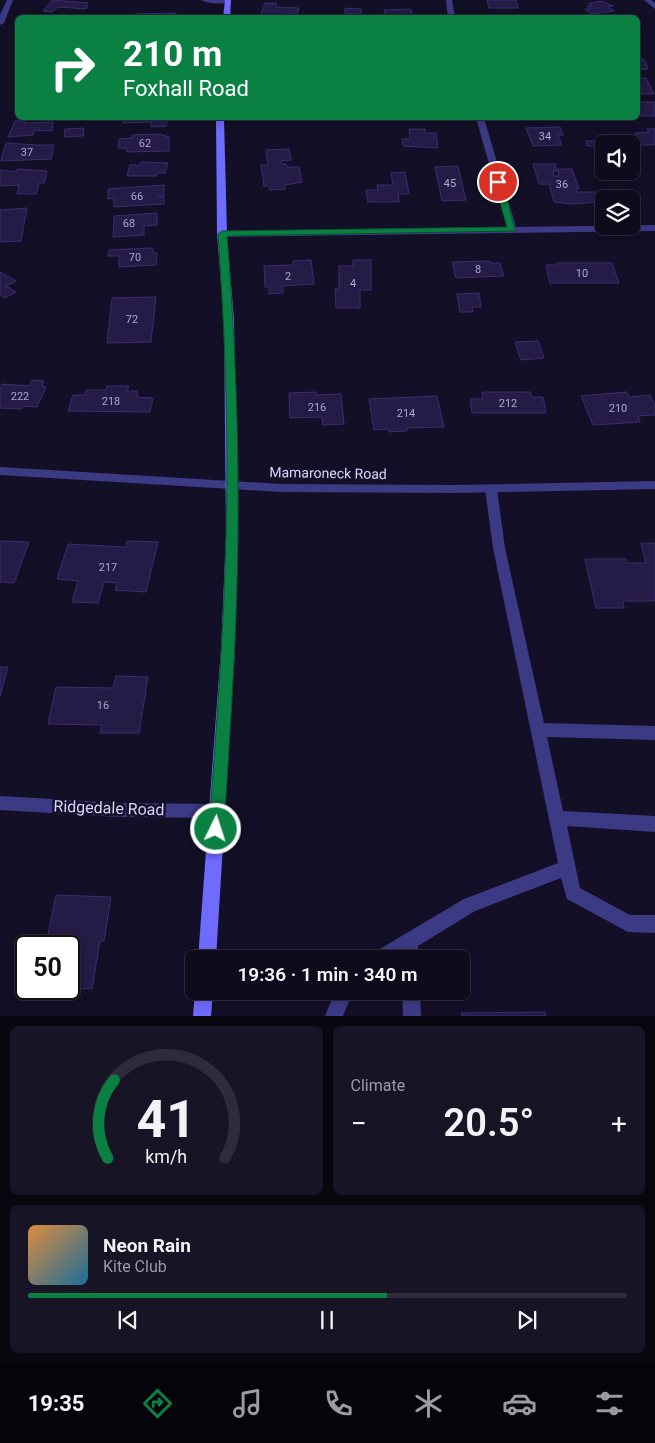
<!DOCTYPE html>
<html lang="en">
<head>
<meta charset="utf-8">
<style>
  body { margin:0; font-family:Roboto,sans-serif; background:#171425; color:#f1f3f6; height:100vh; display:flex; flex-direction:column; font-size:19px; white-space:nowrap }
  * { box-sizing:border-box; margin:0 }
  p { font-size:16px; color:#9b9ba3 }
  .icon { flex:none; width:28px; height:28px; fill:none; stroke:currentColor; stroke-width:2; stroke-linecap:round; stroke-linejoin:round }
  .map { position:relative; height:1016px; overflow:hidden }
  .drawer { display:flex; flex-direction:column; gap:10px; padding:10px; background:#08060f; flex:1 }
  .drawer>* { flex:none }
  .banner { position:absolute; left:15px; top:15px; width:625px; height:105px; border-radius:8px; box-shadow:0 2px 12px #0003,0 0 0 1px #2e2b3b; background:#0b8043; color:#fff; overflow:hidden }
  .fabs { position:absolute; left:595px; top:135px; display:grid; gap:10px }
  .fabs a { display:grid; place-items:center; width:45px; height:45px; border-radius:8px; background:#0e0b1c; box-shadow:0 2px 12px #0003,0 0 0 1px #2e2b3b; font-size:25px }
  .speed { position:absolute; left:15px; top:935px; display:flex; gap:10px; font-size:25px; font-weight:700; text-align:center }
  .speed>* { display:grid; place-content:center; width:65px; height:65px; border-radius:50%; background:#0e0b1c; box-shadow:0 2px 12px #0003,0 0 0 1px #2e2b3b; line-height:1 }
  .speed .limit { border:2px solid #111; border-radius:8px; background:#fff; color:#111 }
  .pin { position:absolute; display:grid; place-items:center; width:42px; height:42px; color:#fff; margin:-21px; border:2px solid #fff; border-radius:50%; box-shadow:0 1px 5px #0007 }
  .me { position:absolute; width:55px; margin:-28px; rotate:4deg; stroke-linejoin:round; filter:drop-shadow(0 0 4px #0008) }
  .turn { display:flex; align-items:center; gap:18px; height:105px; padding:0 25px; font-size:22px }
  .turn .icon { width:65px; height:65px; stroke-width:2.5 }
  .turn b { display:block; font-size:35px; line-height:42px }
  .big { font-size:38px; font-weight:600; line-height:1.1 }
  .drawer .card { flex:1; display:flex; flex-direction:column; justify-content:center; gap:8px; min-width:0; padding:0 18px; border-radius:8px; background:#171425 }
  .drawer .dial { align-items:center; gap:0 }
  .dial svg { height:130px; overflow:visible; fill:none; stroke:#2e2b3b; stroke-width:7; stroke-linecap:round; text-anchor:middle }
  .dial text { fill:#f1f3f6; stroke:none }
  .song { display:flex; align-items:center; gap:15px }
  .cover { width:60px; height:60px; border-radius:8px; background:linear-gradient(135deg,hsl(30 70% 55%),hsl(200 70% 35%)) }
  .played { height:5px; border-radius:2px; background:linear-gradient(90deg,#0b8043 60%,#2e2b3b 60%) }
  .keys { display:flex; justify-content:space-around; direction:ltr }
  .heat { display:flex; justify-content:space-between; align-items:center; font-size:28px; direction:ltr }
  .drawer .tiles { flex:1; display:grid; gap:10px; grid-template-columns:1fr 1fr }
  .card:last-child { grid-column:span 2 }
  .trip { position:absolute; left:185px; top:950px; width:285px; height:50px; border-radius:8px; background:#0e0b1c; box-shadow:0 2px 12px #0003,0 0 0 1px #2e2b3b; font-weight:600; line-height:50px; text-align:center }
  .tab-bar { display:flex; height:80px; justify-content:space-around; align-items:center; background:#06040b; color:#9b9ba3 }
  .tab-bar .icon { width:35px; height:35px }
  .tab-bar .on { color:#0b8043 }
  .tab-bar b { font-size:22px; color:#f1f3f6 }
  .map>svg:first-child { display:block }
</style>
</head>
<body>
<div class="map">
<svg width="655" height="1016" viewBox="0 0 655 1016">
  <rect width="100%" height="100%" fill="#130f26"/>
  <path fill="#241b47" stroke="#3b2d73" d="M52,0l36,3 -3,3h3l-2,3 -28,-2 -6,5 -9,-1z
    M487,0h29l2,8h-29z
    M602,1l11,5h-5l6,5 -23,3 -6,-5h5l-3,-3h5l-3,-3z
    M265,3h11v4l23,1 -2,6 -34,1 -2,-1z
    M345,8l16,1v5h-16z
    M411,9l1,9h-22l-1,-3h-4l-1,-5z
    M176,13l-1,4 -41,1 1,-4z
    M638,56l7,5 3,8 -10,1z
    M638,78h8l8,16h-16z
    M638,102h17v14h-17z
    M124,118h44l-2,8 -15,1v-5l-28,1z
    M385,118h31l1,2h-32z
    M15,121h10l-1,2 29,-1 -1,9 -18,-1 -1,5 -25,2z
    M560,127l3,8h-5l4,10 -29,1 -7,-18z
    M84,128l-1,8 -19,1 1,-8z
    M409,129h16v4h11l2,15 -35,-2 -1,-7h8z
    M647,129h8v16h-14l-6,-12 14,-1z
    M159,134l10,3v14l-42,1v-4h-9l1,-9 13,-1v-3z
    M586,141h21l1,3h-4v2h-17z
    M6,143l31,2h17l-3,14 -50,2z
    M289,149l2,11 -10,1v3h5l1,3h12l3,15 -17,3v4l-15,1 -1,-4h-5l-3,-21h7l-2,-15z
    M141,162l27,1 -3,10h-8l-1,3h-29l3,-11h10z
    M533,164h22l2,7h-4l1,5h5l-1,-7h14l7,20h-3l1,3h19l3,10 -26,2 -19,-2 -5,-18h-10z
    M458,166l8,34 -24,1 -7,-34z
    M17,169l30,2 -3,12h-5l-3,11h-19l2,-9 -19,1v-16l17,2z
    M405,172l4,22h-11l1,8h-31l-2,-12h12l-1,-5h16l-2,-12z
    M164,185v11l-6,1h6v7l-50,3v-9l-6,1v-10z
    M27,208l-6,33 -21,1v-32z
    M157,213v12l-13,1v9l-31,2 1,-21z
    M153,248v5h4l-1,12 -37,2v-11h-11l1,-6z
    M311,260l3,24 -31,2v7l-14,1v-7h-4l-1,-21 29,-1v-4z
    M353,260h18v30h-11v18h-24l-1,-19h4v-23h14z
    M490,261v2h10l4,13 -48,2 -4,-16z
    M557,263h55l7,20h-69l-4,-18h12z
    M0,272l16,9 -10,5 10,6 -11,6 -5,-3z
    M479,293l2,14h-9l1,5h-13l-3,-18z
    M156,297l-5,45 -44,1 5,-45z
    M538,341l6,17 -23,2 -6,-18z
    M32,380l12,1 -2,5 4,1 -9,20 -15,-1 -1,3 -21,-1v-19l2,-5 27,2z
    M107,386h22l-2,5h11l-1,6 16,1 -3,14 -82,-1 5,-16h12l1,-5h20z
    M316,392v3l25,-1 3,30 -21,1 -1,-8 -32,1 -1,-25z
    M482,392h48l2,5h11l3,16h-74l-2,-14h13z
    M627,392l2,5 21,-2 5,10v10l-17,1 2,6 -47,3 -12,-29z
    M437,396l7,31 -37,1v3l-18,1 -1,-3 -14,1 -5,-31z
    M0,541l29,1 -15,41 -14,-1z
    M127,541l31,1 -12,50 -31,-2 2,-7 -13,-1 -6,21 -26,-1 6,-21 -21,-2 11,-35 58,3z
    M641,543h14v58h-32l1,7h-28l-11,-49h41l1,4h19z
    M0,667h8l-8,29z
    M116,676l32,1 -9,56h-39l2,-8 -54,-1 8,-37 57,1z
    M56,895l55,2 -7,44h-4l-8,48 -23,-1v-42h-17l1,-7h-6z
    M545,1012l1,4h-84l-1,-3z"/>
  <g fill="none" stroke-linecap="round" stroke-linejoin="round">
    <path fill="#3d3a85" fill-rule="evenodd" d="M491,485l6,4 8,59 39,175 111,3v14l-108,-3 16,74 92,5v16l-88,-6 13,62 50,27h25v18l-27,-1 -61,-33 -6,-21 -86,33 -57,35 1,13h-18v-3l-5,3h-26l3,-6 91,-54 94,-36 -65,-315 -8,-59z
      M335,991h18l-10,25h-18z
      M402,991h18l1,25h-18z"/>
    <path fill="#3d3a85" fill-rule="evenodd" d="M7,0h6l-9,23 -4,2v-10z
      M201,0h30v1c-7,4 -23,3 -30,-1z
      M446,0h6l3,18h-7z
      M476,118h8l32,109 139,-2v6l-433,6 -5,-3 5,-3 285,-4z
      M0,796l119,7 99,1 6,2 2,5 -2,5 -6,2 -99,-1 -119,-7z"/>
    <path fill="#3d3a85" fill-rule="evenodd" d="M644,0h7l4,3v6z
      M0,467l282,17 173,1 200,-4v8l-200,4 -173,-1 -282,-17z"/>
    <path fill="#6f6bff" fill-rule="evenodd" d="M225,0h6l-1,18h-7z
      M216,118h8l3,116 7,86 4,214 -3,115 -19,310h-18l23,-310 5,-115 -2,-214 -7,-86z
      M195,991h18l-2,25h-18z"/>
  </g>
  <path fill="#0b8043" stroke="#07532c" d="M498,180l5,2 12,49 -288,5c8,99 12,199 11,299 -1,98 -8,196 -14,294l-2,5 -6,2 -5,-2 -2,-5c7,-98 15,-195 17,-294 3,-100 -1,-201 -8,-301l4,-3 285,-4 -13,-45z"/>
  <g text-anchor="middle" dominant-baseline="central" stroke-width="5" stroke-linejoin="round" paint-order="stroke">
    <g font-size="11" fill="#aca6d1">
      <text x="545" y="136">34</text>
      <text x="145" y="143">62</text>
      <text x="27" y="152">37</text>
      <text x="450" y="183">45</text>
      <text x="562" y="184">36</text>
      <text x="137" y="196">66</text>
      <text x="129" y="223">68</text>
      <text x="135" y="257">70</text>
      <text x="478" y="269">8</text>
      <text x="582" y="273">10</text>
      <text x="288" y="276">2</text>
      <text x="353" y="283">4</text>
      <text x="132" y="319">72</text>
      <text x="20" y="396">222</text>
      <text x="111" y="401">218</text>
      <text x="508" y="403">212</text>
      <text x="317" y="407">216</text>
      <text x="618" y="408">210</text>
      <text x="406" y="413">214</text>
      <text x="108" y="567">217</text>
      <text x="103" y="705">16</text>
    </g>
    <g font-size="14" fill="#d9d4ff" stroke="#130f26">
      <text transform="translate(328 473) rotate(1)">Mamaroneck Road</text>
    </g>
    <g font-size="16" fill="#d9d4ff" stroke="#130f26">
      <text transform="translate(109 808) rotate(2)">Ridgedale Road</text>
    </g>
  </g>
</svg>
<div class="fabs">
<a><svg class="icon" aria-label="sound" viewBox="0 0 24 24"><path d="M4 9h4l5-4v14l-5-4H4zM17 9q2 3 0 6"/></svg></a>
<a><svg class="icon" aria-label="layers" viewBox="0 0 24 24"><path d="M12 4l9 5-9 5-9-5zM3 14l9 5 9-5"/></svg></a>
</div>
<div class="speed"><div class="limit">50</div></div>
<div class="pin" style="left:498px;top:182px;background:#d93025"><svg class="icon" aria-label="arrive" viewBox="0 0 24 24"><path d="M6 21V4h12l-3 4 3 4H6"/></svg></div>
<svg class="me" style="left:216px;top:829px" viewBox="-20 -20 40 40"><circle r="17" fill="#0b8043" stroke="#fff" stroke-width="3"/><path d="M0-11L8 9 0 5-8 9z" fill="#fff"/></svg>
<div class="trip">19:36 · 1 min · 340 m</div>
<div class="banner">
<div class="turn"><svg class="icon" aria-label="right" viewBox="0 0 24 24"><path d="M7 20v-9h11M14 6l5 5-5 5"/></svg><div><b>210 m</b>Foxhall Road</div></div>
</div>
</div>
<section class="drawer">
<div class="tiles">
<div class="card dial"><svg viewBox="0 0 100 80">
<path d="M14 69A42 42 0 1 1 86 69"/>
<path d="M14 69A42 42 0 0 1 18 21" stroke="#0b8043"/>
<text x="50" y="56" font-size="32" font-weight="700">41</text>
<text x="50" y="72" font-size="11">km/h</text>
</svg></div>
<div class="card"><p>Climate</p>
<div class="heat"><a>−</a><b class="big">20.5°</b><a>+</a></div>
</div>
<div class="card">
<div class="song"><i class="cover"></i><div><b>Neon Rain</b><p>Kite Club</p></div></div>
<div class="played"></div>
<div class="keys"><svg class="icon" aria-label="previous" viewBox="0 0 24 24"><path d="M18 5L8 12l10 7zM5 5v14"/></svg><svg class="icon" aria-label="pause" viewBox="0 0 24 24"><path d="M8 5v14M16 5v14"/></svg><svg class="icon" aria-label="next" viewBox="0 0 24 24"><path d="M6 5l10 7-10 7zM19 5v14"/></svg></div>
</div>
</div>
</section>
<nav class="tab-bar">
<b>19:35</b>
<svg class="icon on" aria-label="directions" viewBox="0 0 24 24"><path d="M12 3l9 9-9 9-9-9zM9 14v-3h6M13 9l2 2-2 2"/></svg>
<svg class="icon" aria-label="music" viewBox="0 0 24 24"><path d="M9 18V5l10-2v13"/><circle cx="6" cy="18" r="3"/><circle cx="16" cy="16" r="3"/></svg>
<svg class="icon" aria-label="phone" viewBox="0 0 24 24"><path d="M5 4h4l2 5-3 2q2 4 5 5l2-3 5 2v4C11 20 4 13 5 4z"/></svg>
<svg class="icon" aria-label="climate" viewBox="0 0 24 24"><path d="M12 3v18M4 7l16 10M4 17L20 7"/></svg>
<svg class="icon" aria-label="car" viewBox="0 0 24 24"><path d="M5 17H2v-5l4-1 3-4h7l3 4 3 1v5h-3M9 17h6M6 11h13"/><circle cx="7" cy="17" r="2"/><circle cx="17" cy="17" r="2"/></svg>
<svg class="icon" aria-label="filters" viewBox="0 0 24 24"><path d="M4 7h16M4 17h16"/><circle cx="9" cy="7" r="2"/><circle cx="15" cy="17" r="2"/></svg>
</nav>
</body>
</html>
